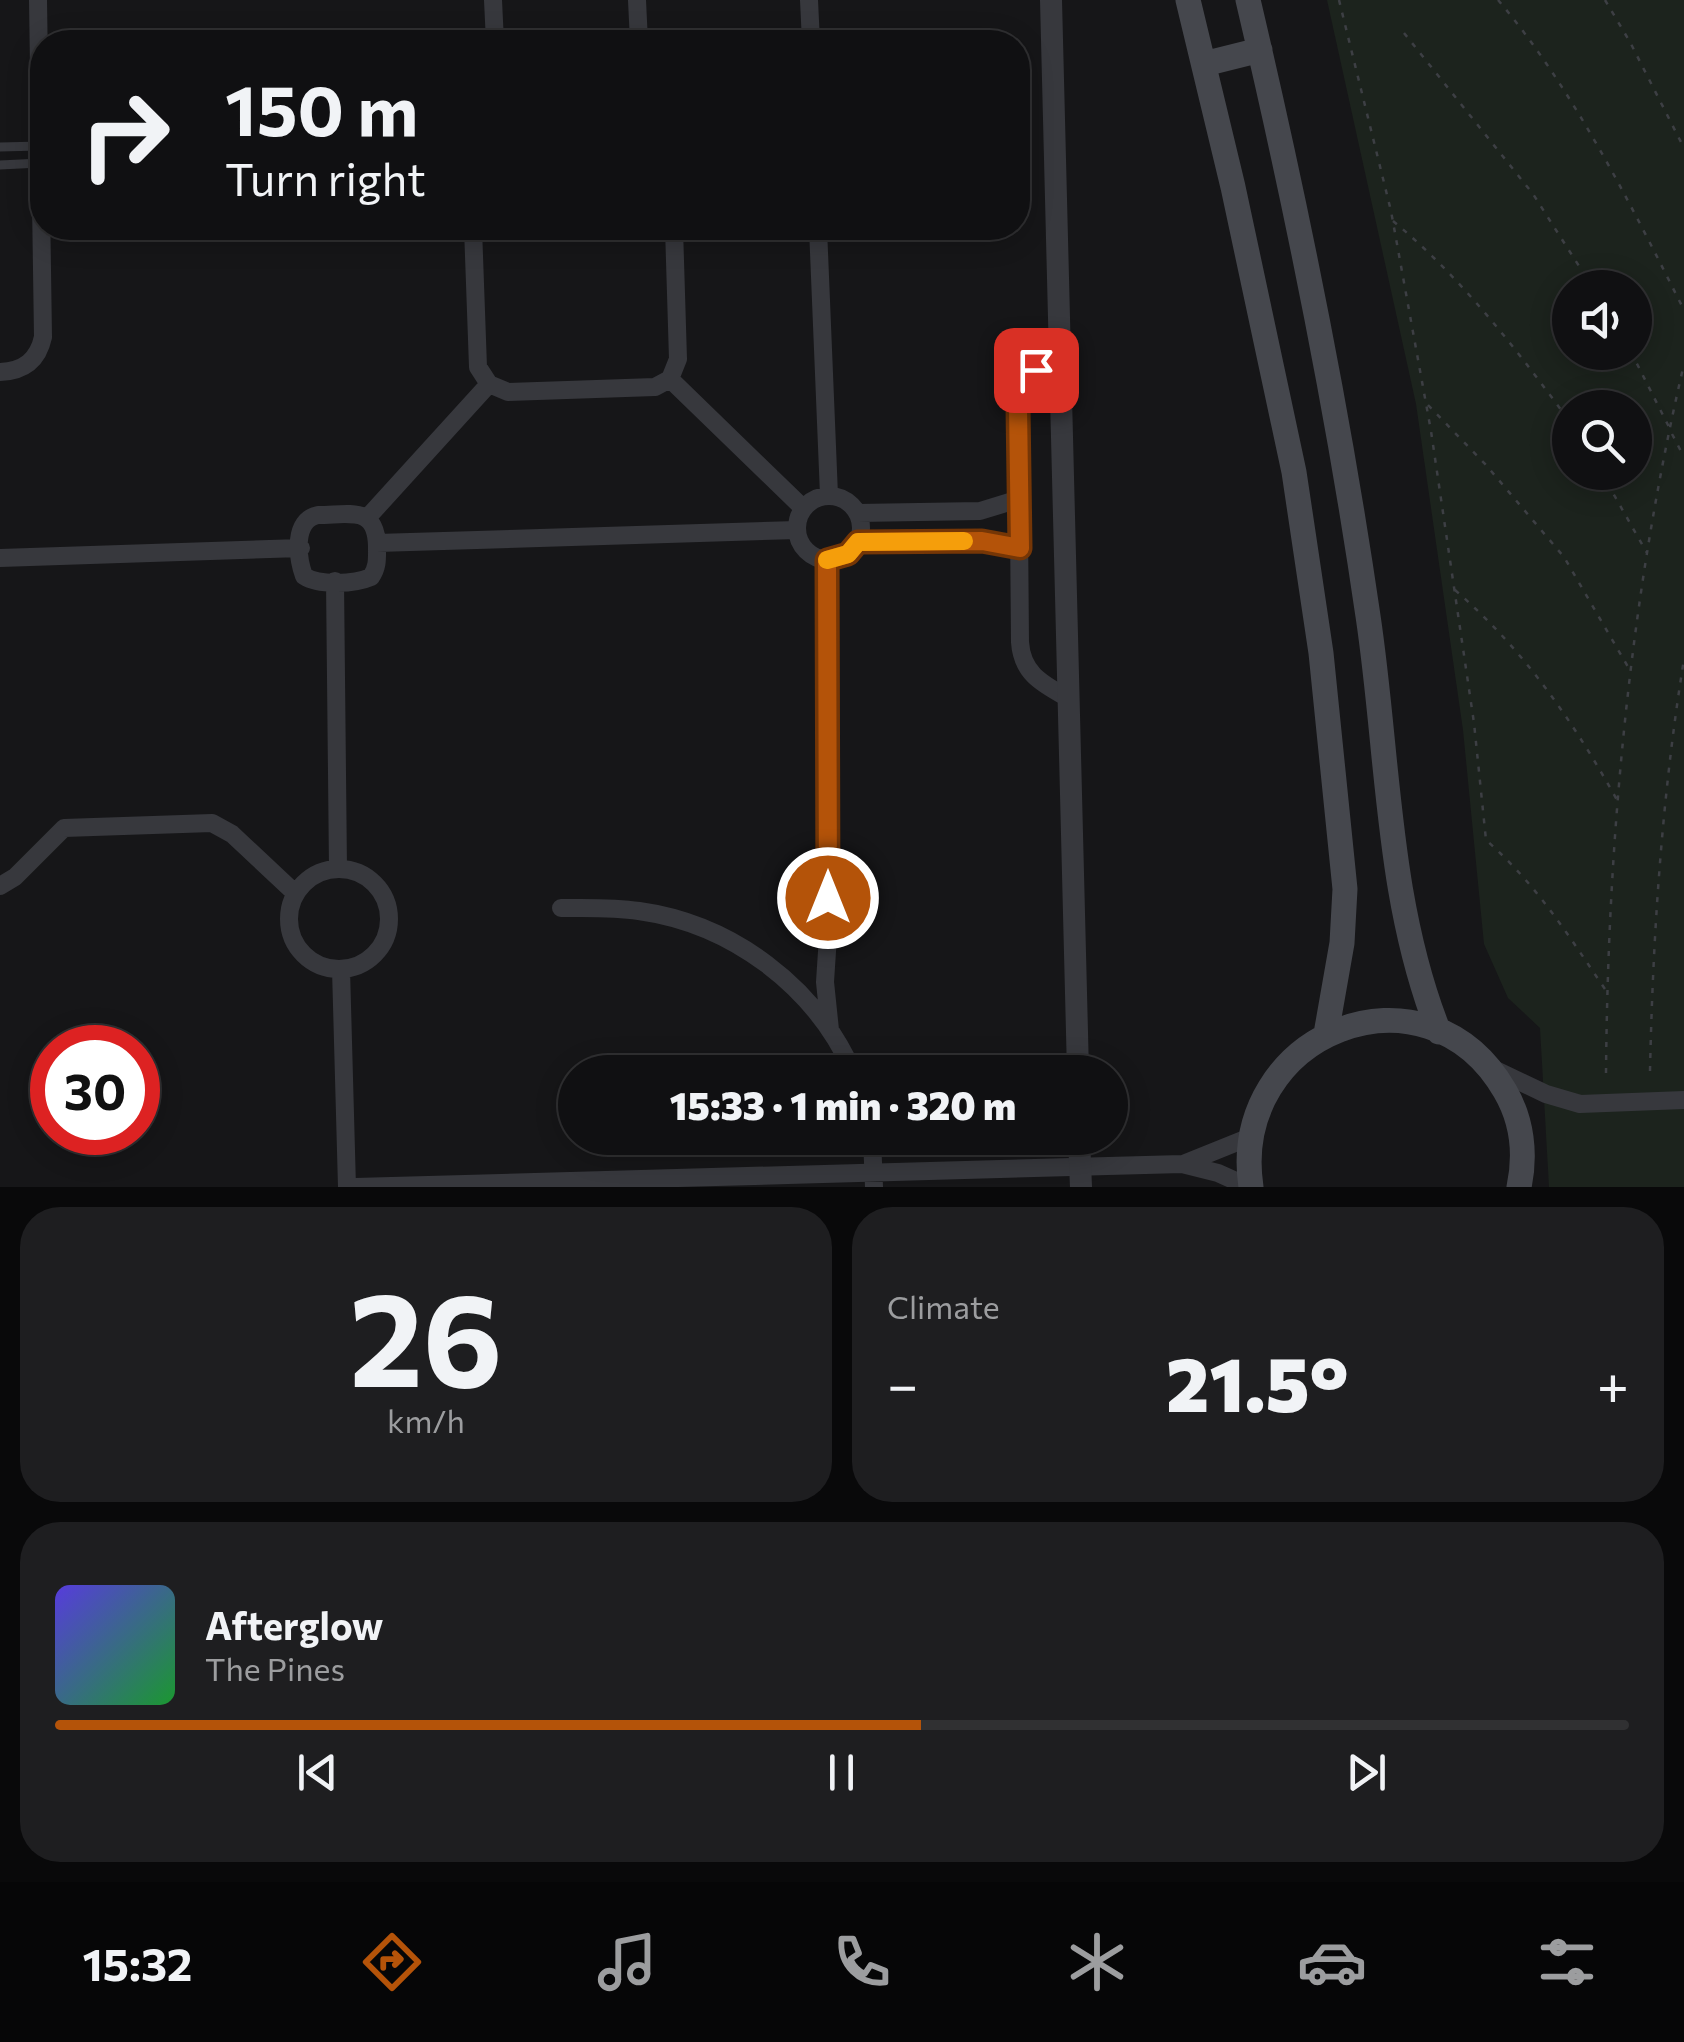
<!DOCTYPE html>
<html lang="en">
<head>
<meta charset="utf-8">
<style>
  body { margin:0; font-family:Commissioner,sans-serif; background:#1e1e20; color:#f1f3f6; height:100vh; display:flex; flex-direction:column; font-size:38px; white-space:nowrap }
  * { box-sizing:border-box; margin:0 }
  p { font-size:32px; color:#9c9d9f }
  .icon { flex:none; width:55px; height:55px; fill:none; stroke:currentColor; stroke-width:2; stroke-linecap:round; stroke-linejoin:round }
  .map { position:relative; height:1187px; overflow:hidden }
  .drawer { display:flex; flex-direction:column; gap:20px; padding:20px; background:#09090a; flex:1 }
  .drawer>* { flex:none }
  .guide { position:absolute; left:30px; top:30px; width:1000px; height:210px; border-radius:40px; box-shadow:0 5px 25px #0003,0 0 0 2px #303032; background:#101012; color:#f1f3f6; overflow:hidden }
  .tools { position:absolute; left:1552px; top:270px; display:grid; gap:20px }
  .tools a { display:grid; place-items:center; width:100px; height:100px; border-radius:50%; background:#101012; box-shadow:0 5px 25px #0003,0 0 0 2px #303032; font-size:50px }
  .speed { position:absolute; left:30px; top:1025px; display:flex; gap:20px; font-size:50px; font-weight:700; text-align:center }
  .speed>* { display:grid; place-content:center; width:130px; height:130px; border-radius:50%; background:#101012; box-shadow:0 5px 25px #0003,0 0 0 2px #303032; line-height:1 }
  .speed .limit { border:15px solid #d22; background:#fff; color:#111 }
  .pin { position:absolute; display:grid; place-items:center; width:85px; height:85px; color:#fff; margin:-42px; border-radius:20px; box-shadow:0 5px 15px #0006 }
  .me { position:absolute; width:110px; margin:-55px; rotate:0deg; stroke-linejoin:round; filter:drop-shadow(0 0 8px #0008) }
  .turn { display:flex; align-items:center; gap:35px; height:210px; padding:0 30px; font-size:45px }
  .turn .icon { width:130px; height:130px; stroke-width:2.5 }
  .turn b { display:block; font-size:70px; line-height:85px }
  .big { font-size:75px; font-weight:800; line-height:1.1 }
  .drawer .tile { flex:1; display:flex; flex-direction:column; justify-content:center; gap:15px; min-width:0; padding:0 35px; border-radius:40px; background:#1e1e20 }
  .drawer .dial { align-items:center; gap:0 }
  .dial b { font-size:130px; line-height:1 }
  .song { display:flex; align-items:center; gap:30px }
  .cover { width:120px; height:120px; border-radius:15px; background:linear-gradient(135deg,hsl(250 70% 55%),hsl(130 70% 35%)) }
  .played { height:10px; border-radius:5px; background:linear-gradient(90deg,#b45309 55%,#303032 55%) }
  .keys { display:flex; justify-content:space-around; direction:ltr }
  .heat { display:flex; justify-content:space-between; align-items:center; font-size:55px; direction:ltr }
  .drawer .tiles { flex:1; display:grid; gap:20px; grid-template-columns:1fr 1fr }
  .tile:last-child { grid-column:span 2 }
  .trip { position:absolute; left:558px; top:1055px; width:570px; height:100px; border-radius:50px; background:#101012; box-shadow:0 5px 25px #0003,0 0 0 2px #303032; font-weight:800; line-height:100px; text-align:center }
  .tab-bar { display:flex; height:160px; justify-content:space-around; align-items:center; background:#060607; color:#9c9d9f }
  .tab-bar .icon { width:70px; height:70px }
  .tab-bar .active { color:#b45309 }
  .tab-bar b { font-size:45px; color:#f1f3f6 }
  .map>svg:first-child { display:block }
</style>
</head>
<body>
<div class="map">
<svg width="1684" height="1187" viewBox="0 0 1684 1187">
  <rect width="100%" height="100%" fill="#161618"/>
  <path fill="#1c231d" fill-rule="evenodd" d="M1327,0h357v1187h-135l-9,-159 -32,-30 -24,-54 -21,-214 -47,-326zM1570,288h65v64h-65zM1570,408h65v64h-65z"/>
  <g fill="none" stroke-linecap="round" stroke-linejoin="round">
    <path stroke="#3d3f44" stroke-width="2.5" stroke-dasharray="5 8" stroke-linecap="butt" d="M1339,0l52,211 40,220 43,292 12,117c52,46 82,95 121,152
      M1498,0c75,88 134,207 186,310
      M1605,0l25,42 54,106
      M1404,33l129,161 60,94
      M1393,221c69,57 124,129 177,201
      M1631,352l38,75
      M1428,405l58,60 78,92 67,115
      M1672,434l12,23
      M1601,472l46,81
      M1455,590c69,60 118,131 162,210
      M1650,1071c3,-138 12,-276 34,-412
      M1606,1073c2,-238 24,-478 78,-709"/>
    <path stroke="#37383d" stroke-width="9" d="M0,147l40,-1
      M0,165l40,-2"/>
    <path stroke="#37383d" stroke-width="18" d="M493,0l2,42
      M637,0l2,42
      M809,0l2,42
      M473,228l5,139 11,17 19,8 147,-5 15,-8 8,-20 -4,-131
      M818,228l11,267
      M1059,345l-29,31 -12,31 2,235c2,32 23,42 48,56
      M0,372c24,-1 38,-12 43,-35l-5,-337
      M670,379l133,129
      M797 528a32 32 0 1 1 64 0a32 32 0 1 1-64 0Z
      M858,513l122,-2 39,-12
      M318,515c31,0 58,-10 59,31 0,12 1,21 -6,31 -16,7 -52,9 -67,-1 -7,-20 -11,-56 14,-61z
      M368,517l121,-133
      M858,542l124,-1 37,7
      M377,543l420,-13
      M0,558l301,-10
      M827,560l1,376 -3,46 5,48
      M335,581l3,288
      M289 919a50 50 0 1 1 100 0a50 50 0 1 1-100 0Z
      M0,886l15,-9 49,-49 148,-5 20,11 64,60
      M561,908c26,0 52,-1 78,3 93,13 176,75 214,161
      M341,969l6,218
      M1487,1066l59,28 34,10 104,-4
      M872,1138l2,49
      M1183,1164l67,-27
      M355,1187l827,-23 36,9 31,14"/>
    <path stroke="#37383d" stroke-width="22" d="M1051,0l27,1072
      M1079,1138l2,49"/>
    <path stroke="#45474d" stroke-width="25" d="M1188,0l45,187 61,285 27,181 24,236 -3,54 -16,91
      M1248,0c48,204 90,409 120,616 21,140 18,283 71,416
      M1204,64l56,-14
      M1251,1187c-23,-154 175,-233 254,-96 17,29 21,63 14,96"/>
  </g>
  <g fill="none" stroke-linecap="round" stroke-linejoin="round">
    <g stroke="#753606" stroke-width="25">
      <path id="route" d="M828,898l-1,-338 21,-6 10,-12 124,-1 38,7 -2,-141 4,-16 14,-21"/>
    </g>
    <use href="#route" stroke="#b45309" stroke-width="18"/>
    <path stroke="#f59e0b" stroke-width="18" d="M827,560l21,-6 10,-12 106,-1"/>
  </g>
</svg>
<div class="tools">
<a><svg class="icon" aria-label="sound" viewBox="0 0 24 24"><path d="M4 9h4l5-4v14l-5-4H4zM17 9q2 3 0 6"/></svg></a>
<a><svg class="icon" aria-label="search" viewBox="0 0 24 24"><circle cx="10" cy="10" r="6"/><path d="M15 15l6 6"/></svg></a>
</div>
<div class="speed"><div class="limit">30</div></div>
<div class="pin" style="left:1036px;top:370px;background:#d93025"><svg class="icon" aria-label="arrive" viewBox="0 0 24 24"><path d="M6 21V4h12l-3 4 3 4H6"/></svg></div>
<svg class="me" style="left:828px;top:898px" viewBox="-20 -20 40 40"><circle r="17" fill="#b45309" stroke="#fff" stroke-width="3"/><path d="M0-11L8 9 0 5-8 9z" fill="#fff"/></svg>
<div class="trip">15:33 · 1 min · 320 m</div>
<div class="guide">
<div class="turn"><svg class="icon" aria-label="right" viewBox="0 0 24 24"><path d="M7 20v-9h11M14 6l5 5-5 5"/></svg><div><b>150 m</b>Turn right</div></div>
</div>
</div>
<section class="drawer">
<div class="tiles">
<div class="tile dial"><b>26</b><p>km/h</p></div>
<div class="tile"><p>Climate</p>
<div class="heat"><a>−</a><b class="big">21.5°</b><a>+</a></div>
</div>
<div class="tile">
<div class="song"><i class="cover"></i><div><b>Afterglow</b><p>The Pines</p></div></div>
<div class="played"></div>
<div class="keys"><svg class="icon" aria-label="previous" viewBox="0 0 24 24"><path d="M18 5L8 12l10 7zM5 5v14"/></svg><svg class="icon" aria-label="pause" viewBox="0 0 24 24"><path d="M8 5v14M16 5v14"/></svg><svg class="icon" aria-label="next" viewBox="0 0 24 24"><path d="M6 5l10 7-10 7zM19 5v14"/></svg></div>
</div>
</div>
</section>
<nav class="tab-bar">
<b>15:32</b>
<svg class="icon active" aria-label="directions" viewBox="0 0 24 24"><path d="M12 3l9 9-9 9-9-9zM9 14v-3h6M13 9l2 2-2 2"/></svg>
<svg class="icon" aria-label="music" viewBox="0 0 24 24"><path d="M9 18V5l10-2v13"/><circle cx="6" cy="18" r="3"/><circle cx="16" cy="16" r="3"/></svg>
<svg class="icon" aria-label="phone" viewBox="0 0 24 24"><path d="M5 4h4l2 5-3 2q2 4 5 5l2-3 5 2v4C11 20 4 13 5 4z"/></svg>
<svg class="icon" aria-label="climate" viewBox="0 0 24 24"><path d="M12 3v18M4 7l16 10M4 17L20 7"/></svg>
<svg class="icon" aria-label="car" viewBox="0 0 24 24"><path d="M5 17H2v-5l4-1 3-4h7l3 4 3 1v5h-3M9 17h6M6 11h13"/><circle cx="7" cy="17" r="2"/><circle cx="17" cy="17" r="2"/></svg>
<svg class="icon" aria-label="filters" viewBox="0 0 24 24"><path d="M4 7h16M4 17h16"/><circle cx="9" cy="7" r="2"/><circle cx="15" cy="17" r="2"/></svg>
</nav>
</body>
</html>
